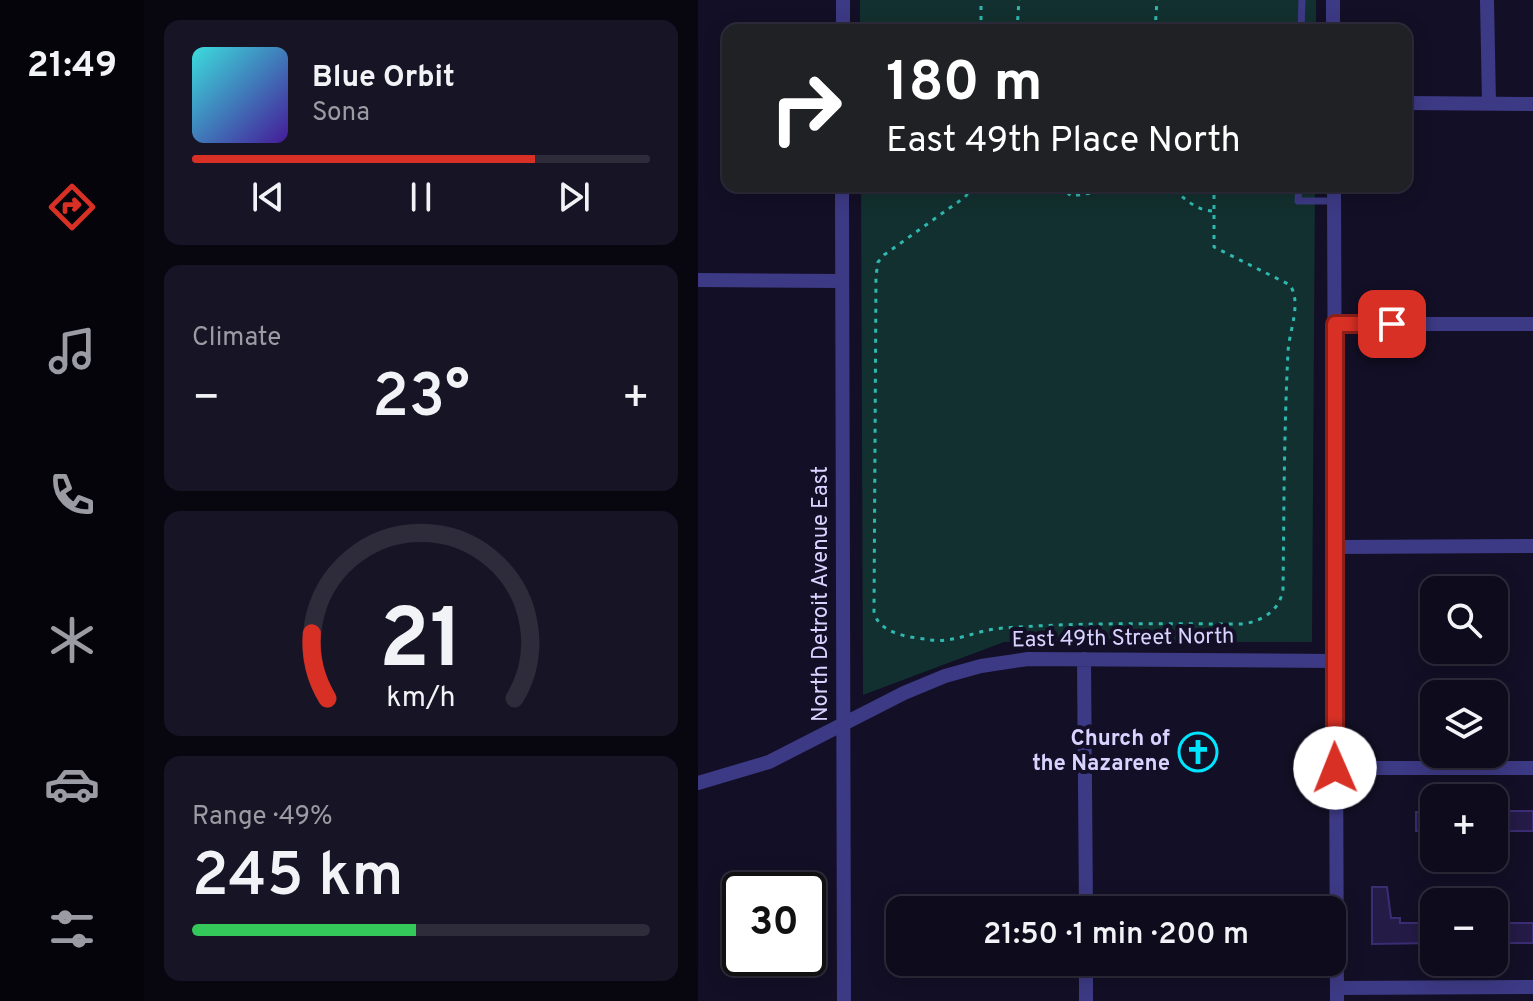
<!DOCTYPE html>
<html lang="en">
<head>
<meta charset="utf-8">
<style>
  body { margin:0; font-family:Overpass,sans-serif; background:#171425; color:#f1f3f6; height:100vh; display:flex; flex-direction:column; font-size:30px; white-space:nowrap }
  * { box-sizing:border-box; margin:0 }
  p { font-size:26px; color:#9b9ba3 }
  .icon { flex:none; width:44px; height:44px; fill:none; stroke:currentColor; stroke-width:2; stroke-linecap:round; stroke-linejoin:round }
  .map { position:relative; flex:1; overflow:hidden }
  .side { display:flex; flex-direction:column; gap:20px; padding:20px; background:#08060f; width:554px }
  .side>* { flex:none }
  .hud { position:absolute; left:24px; top:24px; width:690px; height:168px; border-radius:16px; box-shadow:0 4px 20px #0003,0 0 0 2px #2e2b3b; background:#202124; color:#fff; overflow:hidden }
  .fabs { position:absolute; left:722px; top:576px; display:grid; gap:16px }
  .fabs a { display:grid; place-items:center; width:88px; height:88px; border-radius:16px; background:#0e0b1c; box-shadow:0 4px 20px #0003,0 0 0 2px #2e2b3b; font-size:40px }
  .speed { position:absolute; left:24px; top:872px; display:flex; gap:16px; font-size:40px; font-weight:700; text-align:center }
  .speed>* { display:grid; place-content:center; width:104px; height:104px; border-radius:50%; background:#0e0b1c; box-shadow:0 4px 20px #0003,0 0 0 2px #2e2b3b; line-height:1 }
  .speed .limit { border:4px solid #111; border-radius:12px; background:#fff; color:#111 }
  .pin { position:absolute; display:grid; place-items:center; width:68px; height:68px; color:#fff; margin:-34px; border-radius:16px; box-shadow:0 4px 12px #0006 }
  .me { position:absolute; width:88px; margin:-44px; rotate:359deg; stroke-linejoin:round; filter:drop-shadow(0 0 6px #0008) }
  .turn { display:flex; align-items:center; gap:28px; height:168px; padding:0 32px; font-size:36px }
  .turn .icon { width:104px; height:104px; stroke-width:2.5 }
  .turn b { display:block; font-size:56px; line-height:68px }
  .big { font-size:60px; font-weight:600; line-height:1.1 }
  .side .widget { flex:1; display:flex; flex-direction:column; justify-content:center; gap:12px; min-width:0; padding:0 28px; border-radius:16px; background:#171425 }
  .side .dial { align-items:center; gap:0 }
  .dial svg { height:208px; overflow:visible; fill:none; stroke:#2e2b3b; stroke-width:7; stroke-linecap:round; text-anchor:middle }
  .dial text { fill:#f1f3f6; stroke:none }
  .song { display:flex; align-items:center; gap:24px }
  .cover { width:96px; height:96px; border-radius:12px; background:linear-gradient(135deg,hsl(180 70% 55%),hsl(260 70% 35%)) }
  .played { height:8px; border-radius:4px; background:linear-gradient(90deg,#d93025 75%,#2e2b3b 75%) }
  .keys { display:flex; justify-content:space-around; direction:ltr }
  .heat { display:flex; justify-content:space-between; align-items:center; font-size:44px; direction:ltr }
  .charge { height:12px; border-radius:6px; background:linear-gradient(90deg,#34c759 49%,#2e2b3b 0) }
  .trip { position:absolute; left:188px; top:896px; width:460px; height:80px; border-radius:16px; background:#0e0b1c; box-shadow:0 4px 20px #0003,0 0 0 2px #2e2b3b; font-weight:600; line-height:80px; text-align:center }
  main { display:flex; flex:1; min-height:0 }
  .dock { display:flex; flex-direction:column; width:144px; justify-content:space-around; align-items:center; background:#06040b; color:#9b9ba3 }
  .dock .icon { width:56px; height:56px }
  .dock .current { color:#d93025 }
  .dock b { font-size:36px; color:#f1f3f6 }
  .map>svg:first-child { display:block }
</style>
</head>
<body>
<main>
<nav class="dock">
<b>21:49</b>
<svg class="icon current" aria-label="directions" viewBox="0 0 24 24"><path d="M12 3l9 9-9 9-9-9zM9 14v-3h6M13 9l2 2-2 2"/></svg>
<svg class="icon" aria-label="music" viewBox="0 0 24 24"><path d="M9 18V5l10-2v13"/><circle cx="6" cy="18" r="3"/><circle cx="16" cy="16" r="3"/></svg>
<svg class="icon" aria-label="phone" viewBox="0 0 24 24"><path d="M5 4h4l2 5-3 2q2 4 5 5l2-3 5 2v4C11 20 4 13 5 4z"/></svg>
<svg class="icon" aria-label="climate" viewBox="0 0 24 24"><path d="M12 3v18M4 7l16 10M4 17L20 7"/></svg>
<svg class="icon" aria-label="car" viewBox="0 0 24 24"><path d="M5 17H2v-5l4-1 3-4h7l3 4 3 1v5h-3M9 17h6M6 11h13"/><circle cx="7" cy="17" r="2"/><circle cx="17" cy="17" r="2"/></svg>
<svg class="icon" aria-label="filters" viewBox="0 0 24 24"><path d="M4 7h16M4 17h16"/><circle cx="9" cy="7" r="2"/><circle cx="15" cy="17" r="2"/></svg>
</nav>
<section class="side">
<div class="widget">
<div class="song"><i class="cover"></i><div><b>Blue Orbit</b><p>Sona</p></div></div>
<div class="played"></div>
<div class="keys"><svg class="icon" aria-label="previous" viewBox="0 0 24 24"><path d="M18 5L8 12l10 7zM5 5v14"/></svg><svg class="icon" aria-label="pause" viewBox="0 0 24 24"><path d="M8 5v14M16 5v14"/></svg><svg class="icon" aria-label="next" viewBox="0 0 24 24"><path d="M6 5l10 7-10 7zM19 5v14"/></svg></div>
</div>
<div class="widget"><p>Climate</p>
<div class="heat"><a>−</a><b class="big">23°</b><a>+</a></div>
</div>
<div class="widget dial"><svg viewBox="0 0 100 80">
<path d="M14 69A42 42 0 1 1 86 69"/>
<path d="M14 69A42 42 0 0 1 8 44" stroke="#d93025"/>
<text x="50" y="56" font-size="32" font-weight="700">21</text>
<text x="50" y="72" font-size="11">km/h</text>
</svg></div>
<div class="widget"><p>Range · 49%</p><b class="big">245 km</b><div class="charge"></div></div>
</section>
<div class="map">
<svg width="835" height="1001" viewBox="0 0 835 1001">
  <rect width="100%" height="100%" fill="#130f26"/>
  <path fill="#12302f" d="M162,0h456v30h-456z
    M163,186h454l-3,456h-308l-141,53z"/>
  <path fill="#241b47" stroke="#3b2d73" stroke-width="2" d="M796,811h39v20h-25v-4h-14z
    M718,812h18v19h-18z
    M674,887h15l4,31h9v5h34v20l-62,1z
    M810,923h25v20h-39v-16h14z"/>
  <g fill="none" stroke-linecap="round" stroke-linejoin="round">
    <path stroke="#2fb8b0" stroke-width="3" stroke-dasharray="4 6" stroke-linecap="butt" d="M283,30v-30
      M319,30l2,-30
      M457,30l2,-30
      M276,186l-9,11 -81,58 -6,7 -2,14 -2,337c7,22 36,24 57,27 25,3 48,-11 73,-12 79,-6 160,-4 240,-4 20,-4 36,-14 39,-35 1,-79 1,-159 5,-237 1,-21 14,-49 2,-67l-76,-38v-61
      M362,186l11,10 68,-10
      M467,186c19,8 27,25 49,25
      M379,643l4,-18"/>
    <path stroke="#3d3a85" stroke-width="7" d="M603,30l1,-30
      M601,186l-1,15h36"/>
    <path stroke="#3d3a85" stroke-width="14" d="M635,0v30
      M789,0l2,103
      M145,30v-30
      M708,103l127,1
      M144,186l2,815
      M636,186l3,815
      M0,280l144,1
      M637,324h198
      M637,547l198,-1
      M386,659l2,251
      M637,768h198
      M0,783l71,-21 135,-69 41,-17 36,-10 47,-7 306,2
      M388,962v39
      M639,988l196,-1"/>
  </g>
  <g fill="none" stroke-linecap="round" stroke-linejoin="round">
    <g stroke="#8d1f18" stroke-width="20">
      <path id="route" d="M637,768v-444h57"/>
    </g>
    <use href="#route" stroke="#d93025" stroke-width="14"/>
  </g>
  <defs>
    <g id="church-ring" transform="scale(2)"><circle r="9.5" fill="#130f26" stroke="#00e5ff" stroke-width="1.5"/><path d="M-1.2-6h2.4v3.5h3.3v2.4h-3.3V6h-2.4V-.1h-3.3v-2.4h3.3Z" fill="#00e5ff"/></g>
  </defs>
  <g fill-rule="evenodd">
    <use href="#church-ring" x="500" y="752"/>
  </g>
  <g text-anchor="middle" dominant-baseline="central" stroke-width="8" stroke-linejoin="round" paint-order="stroke">
    <g font-size="22" fill="#d9d4ff" stroke="#130f26">
      <text transform="translate(123 594) rotate(-90)">North Detroit Avenue East</text>
      <text transform="translate(425 639) rotate(-1)">East 49th Street North</text>
    </g>
    <g font-size="22" font-weight="bold" fill="#d9d4ff" stroke="#130f26" text-anchor="end">
      <text x="472" y="739">Church of<tspan x="472" dy="25">the Nazarene</tspan></text>
    </g>
  </g>
</svg>
<div class="fabs">
<a><svg class="icon" aria-label="search" viewBox="0 0 24 24"><circle cx="10" cy="10" r="6"/><path d="M15 15l6 6"/></svg></a>
<a><svg class="icon" aria-label="layers" viewBox="0 0 24 24"><path d="M12 4l9 5-9 5-9-5zM3 14l9 5 9-5"/></svg></a>
<a>+</a>
<a>−</a>
</div>
<div class="speed"><div class="limit">30</div></div>
<div class="pin" style="left:694px;top:324px;background:#d93025"><svg class="icon" aria-label="arrive" viewBox="0 0 24 24"><path d="M6 21V4h12l-3 4 3 4H6"/></svg></div>
<svg class="me" style="left:637px;top:768px" viewBox="-20 -20 40 40"><circle r="19" fill="#fff"/><path d="M0-13L10 11 0 6-10 11z" fill="#d93025"/></svg>
<div class="trip">21:50 · 1 min · 200 m</div>
<div class="hud">
<div class="turn"><svg class="icon" aria-label="right" viewBox="0 0 24 24"><path d="M7 20v-9h11M14 6l5 5-5 5"/></svg><div><b>180 m</b>East 49th Place North</div></div>
</div>
</div>
</main>
</body>
</html>
